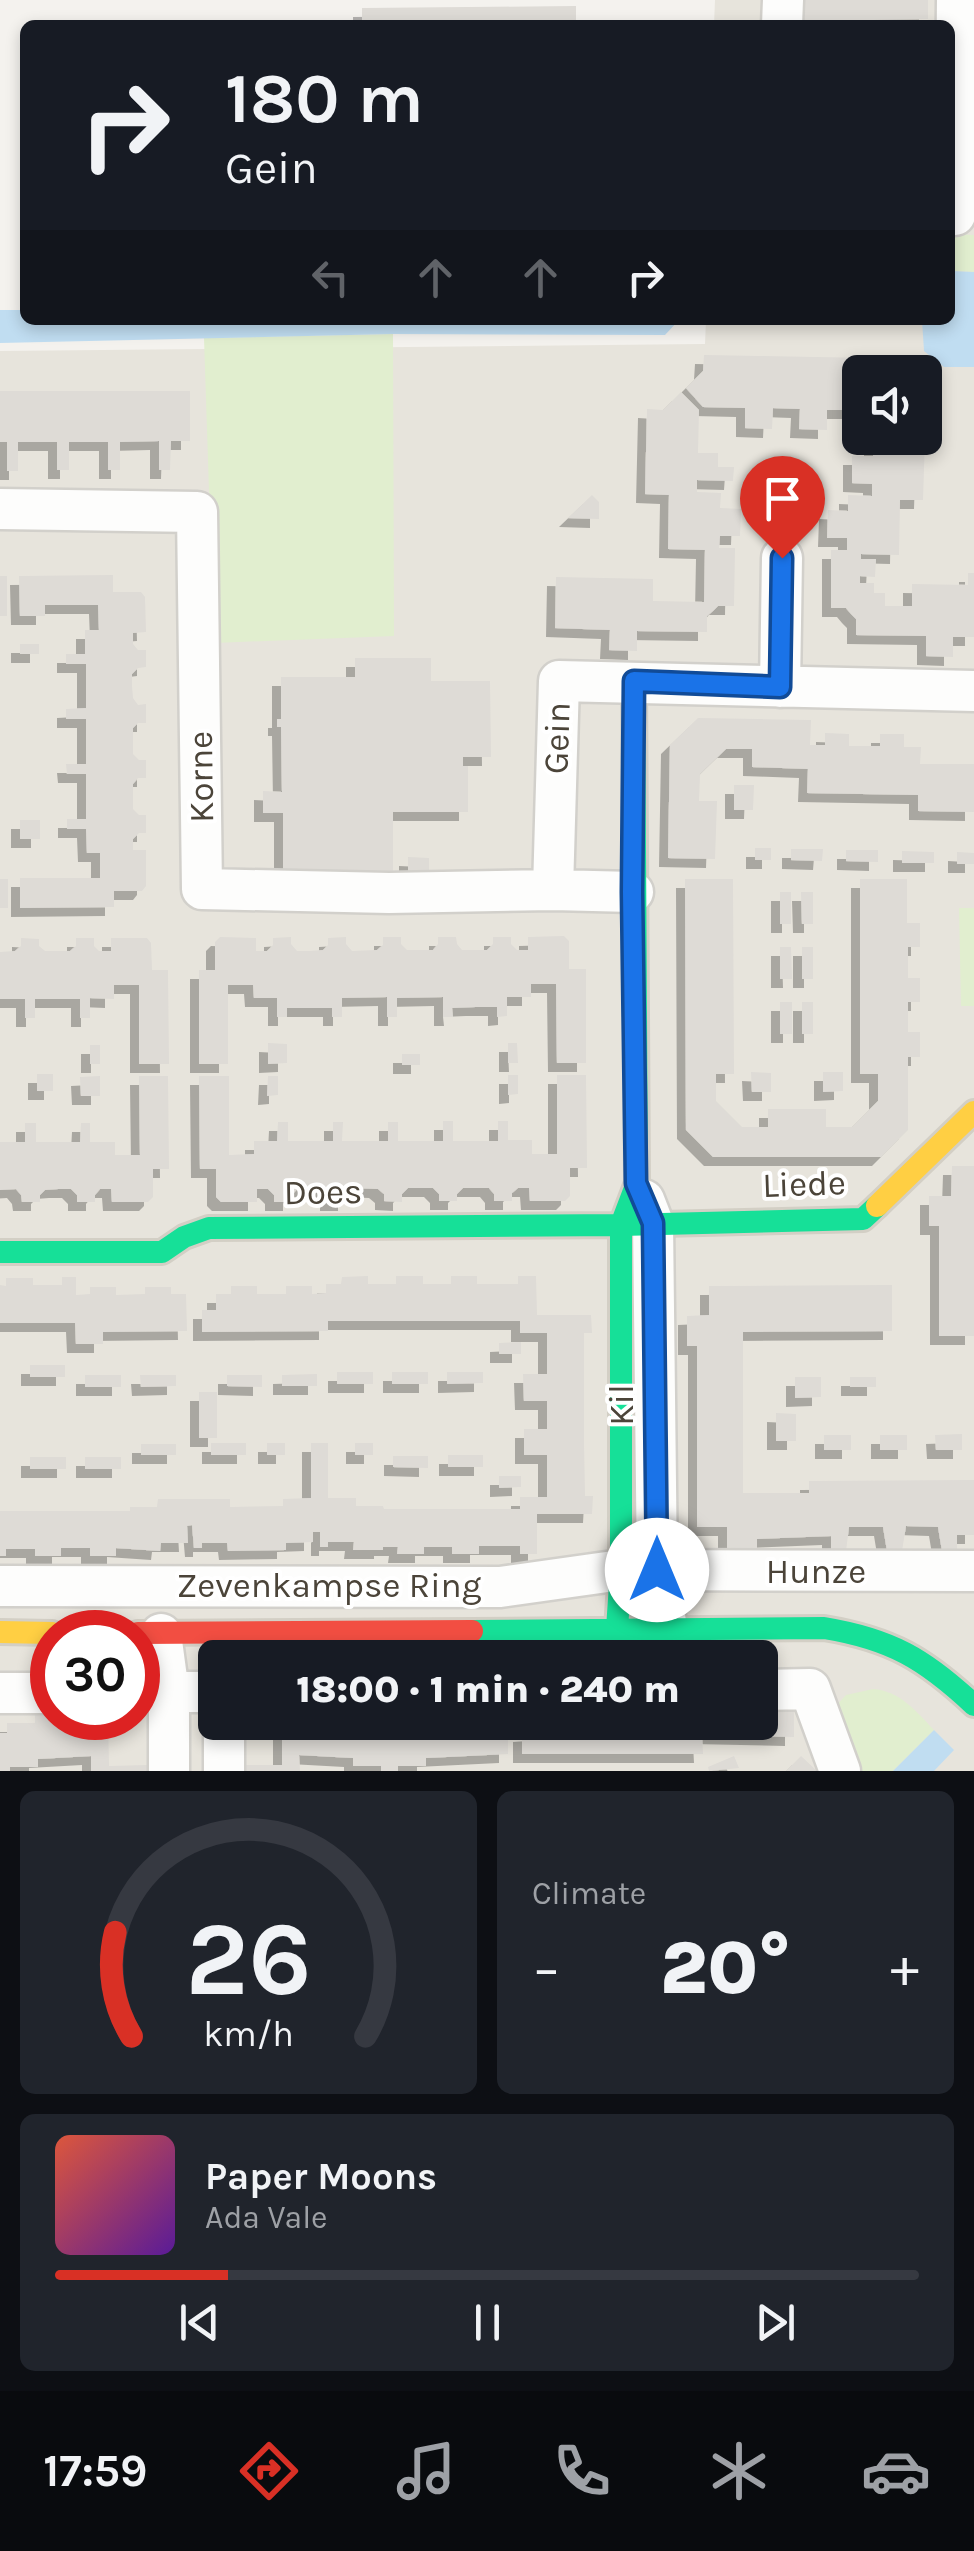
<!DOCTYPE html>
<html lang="en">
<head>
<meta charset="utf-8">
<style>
  body { margin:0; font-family:Karla,sans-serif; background:#20242c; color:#f1f3f6; height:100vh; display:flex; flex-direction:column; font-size:38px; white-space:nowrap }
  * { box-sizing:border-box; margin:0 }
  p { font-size:32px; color:#9ea1a6 }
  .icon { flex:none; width:55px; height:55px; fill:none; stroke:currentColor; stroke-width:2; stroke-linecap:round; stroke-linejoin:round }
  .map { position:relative; height:1771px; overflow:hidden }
  .sheet { display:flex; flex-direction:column; gap:20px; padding:20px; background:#0d0f14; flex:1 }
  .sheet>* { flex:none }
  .hud { position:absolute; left:20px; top:20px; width:935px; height:305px; border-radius:15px; box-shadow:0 5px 15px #0003; background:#171b24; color:#f1f3f6; overflow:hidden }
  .fabs { position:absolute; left:842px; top:355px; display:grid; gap:20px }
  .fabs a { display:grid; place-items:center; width:100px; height:100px; border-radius:15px; background:#171b24; box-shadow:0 5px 15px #0003; font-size:50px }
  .speed { position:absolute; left:30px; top:1610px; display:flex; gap:20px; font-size:50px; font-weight:700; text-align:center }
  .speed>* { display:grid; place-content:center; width:130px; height:130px; border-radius:50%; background:#171b24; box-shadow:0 5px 15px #0003; line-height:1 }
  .speed .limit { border:15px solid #d22; background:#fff; color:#111 }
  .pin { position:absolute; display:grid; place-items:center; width:85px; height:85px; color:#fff; margin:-102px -42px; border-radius:50% 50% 50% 0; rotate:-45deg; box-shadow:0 0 10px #0007 }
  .pin .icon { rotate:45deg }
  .me { position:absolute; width:110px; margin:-55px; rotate:0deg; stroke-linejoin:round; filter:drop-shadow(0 0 8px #0008) }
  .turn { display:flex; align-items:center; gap:35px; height:210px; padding:0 40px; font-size:45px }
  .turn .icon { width:130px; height:130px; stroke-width:2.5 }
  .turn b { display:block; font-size:70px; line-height:85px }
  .lanes { display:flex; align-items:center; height:95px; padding:0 40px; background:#0003; justify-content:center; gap:50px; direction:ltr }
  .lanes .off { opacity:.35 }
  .big { font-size:75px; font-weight:800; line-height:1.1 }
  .sheet .widget { flex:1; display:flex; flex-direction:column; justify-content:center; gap:15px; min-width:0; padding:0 35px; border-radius:15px; background:#20242c }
  .sheet .dial { align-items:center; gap:0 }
  .dial svg { height:260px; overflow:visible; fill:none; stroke:#363941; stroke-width:7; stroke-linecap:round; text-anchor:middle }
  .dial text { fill:#f1f3f6; stroke:none }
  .song { display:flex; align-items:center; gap:30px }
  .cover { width:120px; height:120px; border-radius:15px; background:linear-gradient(135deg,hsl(10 70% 55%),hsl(270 70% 35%)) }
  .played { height:10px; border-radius:5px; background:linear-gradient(90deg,#d93025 20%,#363941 20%) }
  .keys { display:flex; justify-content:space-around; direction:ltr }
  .heat { display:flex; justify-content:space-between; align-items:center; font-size:55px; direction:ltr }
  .sheet .tiles { flex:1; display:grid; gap:20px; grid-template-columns:1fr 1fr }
  .widget:last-child { grid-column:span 2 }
  .trip { position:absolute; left:198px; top:1640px; width:580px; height:100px; border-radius:15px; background:#171b24; box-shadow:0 5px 15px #0003; font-weight:800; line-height:100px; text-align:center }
  .tab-bar { display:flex; height:160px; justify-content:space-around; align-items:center; background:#090b0e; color:#9ea1a6 }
  .tab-bar .icon { width:70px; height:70px }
  .tab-bar .on { color:#d93025 }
  .tab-bar b { font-size:45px; color:#f1f3f6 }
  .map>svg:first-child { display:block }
</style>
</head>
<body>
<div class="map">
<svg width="974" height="1771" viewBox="0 0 974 1771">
  <defs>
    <filter id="shadow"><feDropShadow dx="-9" dy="9" stdDeviation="0" flood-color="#0004"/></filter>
  </defs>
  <rect width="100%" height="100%" fill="#f4f2ee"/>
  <path fill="#e7e4dc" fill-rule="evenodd" d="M715,0h259v1771h-974v-1420l705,-7 1,-24h244v-295h-236zM860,372h65v66h-65zM52,1632h86v86h-86zM215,1658h545v64h-545z"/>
  <path fill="#e1eecf" d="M950,234l24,1v37l-24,-1z
    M393,334l1,302 -180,7 -10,-305z
    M959,908h15v98h-13z
    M873,1689c27,2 43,22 61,41l-41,41h-44l-15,-63 12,-13z"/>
  <path fill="#c0ddf1" d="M950,271l24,1v95h-30l-20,-16 -2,-31h28z
    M0,310h25v10h654l-14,15 -272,-1 -393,9z
    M934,1730l20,20 -20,21h-41z"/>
  <path fill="#dedbd6" filter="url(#shadow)" d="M803,0h125v19l-54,1v5h-71z
    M576,6v19h-214v-17z
    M704,355l167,3v14h-11v38h-33v20l-28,-1 1,-20 -27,-1 -1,21 -27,-1v-20l-42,-1 -17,-19 17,-17z
    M0,391h190v50h-19l-1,29h-11v-29l-39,1v28h-12v-28h-39v28h-12v-28h-39v29h-11v-29h-7z
    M681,392l18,18 -1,43h20v14h16l-1,14 -36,-1v12l24,1 -1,15 21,1 -1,27h-20l-1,12h16l-1,58h-16l-5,5 -6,5v16l-70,-1v20l-28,-1 1,-20 -55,-2 1,-51 97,2v22l51,1 1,-52 -37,-1 1,-54 -24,-1 2,-85 16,1z
    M873,438h52l-2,62h-23l-1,55 -38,-1v5h15l-1,18 -15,-1v7h14v10h11v13h27v-22l56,1v-12h6v64h-21v20l-27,-1v-20l-70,-1v-16l-5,-5 -5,-6h-15v-58h16v-12h-20l1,-28 20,1v-16l24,1v-12l-20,-1v-27h21z
    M592,495l7,7v17l-31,-1z
    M113,575v17h28l4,5 1,35 -13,1v11l5,6h8v17l-8,1 -6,6v12l1,12 5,7 8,-1v19h-8l-5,5v26l6,6h7v18h-8l-5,6v25l6,6h7v18h-7l-6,6v11h13v36l-4,5h-28v16l-94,1v-30h80v-25h-13l-1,-24h-19v-10h19v-45h-19l-1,-10h20v-45h-20v-10l20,-1v-44h-20v-10h19v-24h14l-1,-25h-53v11h-25l-1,-40z
    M0,576h7v40h-7z
    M20,644h19v10h-19z
    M355,658h76v23h59l1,76h-28v9h5v46h-75v62h-110v-61h-20v-22l19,1 -1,-65h-4v-8h4v-42h74z
    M698,718l113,2 -1,25h15v-12l24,1v12h31v-12h24v13h17l-1,17h54v48l-56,-1v-16l-111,-2 1,-24 -56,-2v-18h-26l-26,25 -1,27h18l-2,58 -47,-1 2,-113z
    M734,785h20l-1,25h-19z
    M20,820h20v19h-20z
    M755,848h16v12h-16z
    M791,849h32l-1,12 -31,-1z
    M846,850h32v12l-32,-1z
    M902,851l32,1v11h-32z
    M957,852l17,1v11h-17z
    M408,857l21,1v12l-21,1z
    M0,879h8v29h-8z
    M685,879h48l1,195h-18v27l26,26h26v-18h58v18h26l26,-26v-27h-18v-195h47v44h13v24h-12v31h12v24h-12v30h12v25h-12v73l-27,27h-168l-27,-27z
    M780,892h11v32h-11z
    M801,892h12v32h-11z
    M564,936l5,5v28h17v94h-29l-1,-79h-25v13h-24v19l-10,1v-10h-22l-23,1 1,9h-10v-20l-46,1v19h-10v-20l-45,1v19h-10v-9h-45v9h-10v-19h-23l-1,-13h-25v79h-29v-94h16v-28l5,-5 36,1v13h11l6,-6v-7l18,-1v7l6,7h12l14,-1 5,-5v-7l18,-1v7l6,7 25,-1 6,-5v-8h18v7l6,6h26l5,-6v-7h18l1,7 5,6h25l6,-6v-7h18v7l6,6h11v-13z
    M21,938l18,1v7l6,5h25l6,-5v-8h18v8l5,5h12v-13h36l4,5 1,27h16l1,94h-30v-79h-25v14l-24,-1v20h-10v-19h-45v19h-10v-19h-25v-47l15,-1 6,-5z
    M780,947h11l1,32h-12z
    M802,947h11v32h-11z
    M780,1002h12v32h-12z
    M802,1002h11v32h-11z
    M268,1043l19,1v19l-19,1z
    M508,1043h9l1,20h-10z
    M90,1045h10v19h-10z
    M402,1054h18v11h-18z
    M751,1072l20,1v19h-19z
    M823,1072h20v19l-20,1z
    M37,1074h16v17h-16z
    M508,1075h10v19l-10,1z
    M557,1075h29l1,93h-17v28l-5,5h-35l-1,-13h-11l-6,5v8h-18v-7l-5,-6h-26l-6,6v7h-18v-7l-6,-6h-25l-6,6v8l-18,-1v-7l-6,-5 -25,-1 -6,6v8h-18v-8l-6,-5 -25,-1 -6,7v7h-18v-7l-6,-6h-11v13h-36l-5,-5v-28h-16l-1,-93h30v79l25,-1v-13h23l1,-19h10v19h45v-19h10l-1,19h46v-19h10v19h45v-20h10v20h45v-20h10v19h24v14h25z
    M100,1076v20h-19l-1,-19z
    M139,1076h29l1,93h-16v28l-5,5h-36l-1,-13h-11l-5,6v7h-18v-7l-6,-6h-13l-13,1 -5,5v7h-18l-1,-7 -5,-6 -16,1v-48h25v-19h11v19h44l1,-19h9v19h25v13h25z
    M268,1076h10v19l-11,1z
    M952,1166h22v170h-35v-110h-10v-30h22z
    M368,1276v8h28v-8h27v8h28v-8h26v8h41v-8h18l1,39h54l1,18h-8v109l1,54h8l-1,18h-55v40h-17v-8h-41v8h-27v-7h-28v7h-27l1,-7h-15v3h-30l1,-8h-26v5h-8v-15h-7v10l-27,1v7l-58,1 -1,-8h-25v5h-8l-2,-23 -5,1 1,17h-27l-1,8 -44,-3v8h-26v-8h-29v8h-26v-7h-29v7h-6v-45h130v-4h27l1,-8h72v8l53,-1v-7l28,-1v-55h17v55h28v8h27l1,3h136v-12h27v-42h-23v-26h23v-28h-23l-1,-27h24v-41h-27v-12h-192v10l-126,1v-22h14v-16h15v-8h26v8h29v-8h26v8l14,-1v-9h15l1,-7z
    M62,1277h14v18l14,-1v-7h26v8l29,-1v-7h26v7h15l1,37 -84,1v12h-27l-1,-21h-75v-38l6,1v-8h27v7h29z
    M892,1285v46l-149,1v161h66v-12l165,-1v55h-17v16h-15l-4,-24 -32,-1 -4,25h-15l-4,-24h-34l-3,24 -15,1v-16l-74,3v10h-30v-22h-30v-181h-10v-30l22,-1v-29z
    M521,1342v12h-22v-11z
    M30,1365h35v12h-35z
    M337,1372h36v12h-36z
    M392,1372h36v12h-36z
    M447,1372h36v11l-36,1z
    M317,1374v12h-35v-11z
    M85,1375h36v12h-36z
    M140,1375h36v11l-35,1z
    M227,1375h35v12l-35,-1z
    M795,1377h26v20l-26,1z
    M850,1377h26v10h-26z
    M199,1392h18v46h-18z
    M776,1413l20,1v27h-20z
    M962,1434v16h-26l-1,-15z
    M824,1435h27v15h-27z
    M880,1435h27v15h-27z
    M211,1443h35v12h-35z
    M267,1443h18v12h-18z
    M355,1443h18v12h-18z
    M141,1444h35v11h-35z
    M448,1455h35v12h-35z
    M393,1456h35v12l-35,-1z
    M30,1457h36v12h-36z
    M85,1457h36v12h-36z
    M499,1476h22v11l-22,1z
    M760,1708h34v29l-92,-2 1,19h-181v-21l14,-1v-10h224z
    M35,1715l73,3 1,48 39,-1v6h-57v-15l-53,3v8h-28v4h-10v-38h7v-10h28z
    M282,1722h107v10h6v-10h113v32l-82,4v8h-28v5h-17v-5h-28v-8l-54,-3 1,16h-57v-6h39z
    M734,1756l5,12 -30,3 -1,-4z
    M801,1756l16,15h-31z"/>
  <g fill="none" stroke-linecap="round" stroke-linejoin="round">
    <g stroke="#d2d0cb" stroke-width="45">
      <path id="street" d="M782,25l1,-25
        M955,215l2,-215
        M0,509l197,3 5,377 187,4 164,-3
        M780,687l2,-129
        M633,892l-80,-2 6,-209 415,10
        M644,1200l9,23 4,347 10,58v30
        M0,1586l500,1 121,-17 353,1
        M161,1634l8,59v78
        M760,1690l50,-1 30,82
        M138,1692h77
        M0,1693h52
        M224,1771v-49"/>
    </g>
    <g stroke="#d3cfc5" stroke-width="28">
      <path id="fast" d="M0,1252h162l22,-15 25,-9 412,-3 242,-6 14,-13
        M472,1631l352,-3c67,11 101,31 150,77
        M615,1658l6,-88v-345l16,-42 -3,-502"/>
    </g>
    <g stroke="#d3cfc5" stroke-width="28">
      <path id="slow" d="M877,1206l97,-94
        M0,1632l52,1"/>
    </g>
    <g stroke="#d3cfc5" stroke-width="28">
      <path id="jam" d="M138,1633l334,-2"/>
    </g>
    <use href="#street" stroke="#fdfdfc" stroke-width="40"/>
    <use href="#fast" stroke="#16e098" stroke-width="22"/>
    <use href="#slow" stroke="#ffcf43" stroke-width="22"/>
    <use href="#jam" stroke="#f24e42" stroke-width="22"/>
  </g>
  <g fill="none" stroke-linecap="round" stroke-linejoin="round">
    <g stroke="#114b97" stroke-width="25">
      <path id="route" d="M657,1570l-4,-347 -17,-40 -4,-291 2,-211 146,6 2,-129"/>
    </g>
    <use href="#route" stroke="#1a73e8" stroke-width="18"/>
  </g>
  <g text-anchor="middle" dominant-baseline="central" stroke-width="8" stroke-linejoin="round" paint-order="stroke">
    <g font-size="35" fill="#4b4439" stroke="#fff">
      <text transform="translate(557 738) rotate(-88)">Gein</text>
      <text transform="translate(201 777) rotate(-91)">Korne</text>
      <text transform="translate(804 1184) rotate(-2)">Liede</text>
      <text transform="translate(323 1192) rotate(-1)">Does</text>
      <text transform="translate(621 1405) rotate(-90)">Kil</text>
      <text x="816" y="1571">Hunze</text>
      <text x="329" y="1585">Zevenkampse Ring</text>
    </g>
  </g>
</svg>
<div class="fabs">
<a><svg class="icon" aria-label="sound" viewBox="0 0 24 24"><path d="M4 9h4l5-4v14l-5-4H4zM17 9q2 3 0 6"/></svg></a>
</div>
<div class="speed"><div class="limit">30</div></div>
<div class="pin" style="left:782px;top:558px;background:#d93025"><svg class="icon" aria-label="arrive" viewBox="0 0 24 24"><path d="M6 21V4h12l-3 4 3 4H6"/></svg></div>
<svg class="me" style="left:657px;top:1570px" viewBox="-20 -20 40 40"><circle r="19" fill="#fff"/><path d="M0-13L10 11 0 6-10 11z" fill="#1a73e8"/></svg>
<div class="trip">18:00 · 1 min · 240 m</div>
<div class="hud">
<div class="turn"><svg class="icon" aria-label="right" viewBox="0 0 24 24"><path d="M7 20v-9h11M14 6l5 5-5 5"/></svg><div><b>180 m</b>Gein</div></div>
<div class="lanes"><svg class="icon off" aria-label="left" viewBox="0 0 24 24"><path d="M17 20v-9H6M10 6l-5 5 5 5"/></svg><svg class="icon off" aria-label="ahead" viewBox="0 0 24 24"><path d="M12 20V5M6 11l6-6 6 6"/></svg><svg class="icon off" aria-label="ahead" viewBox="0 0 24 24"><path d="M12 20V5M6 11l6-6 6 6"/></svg><svg class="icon" aria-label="right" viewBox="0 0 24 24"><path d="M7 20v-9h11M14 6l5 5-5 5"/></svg></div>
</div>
</div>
<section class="sheet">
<div class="tiles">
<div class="widget dial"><svg viewBox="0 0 100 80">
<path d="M14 69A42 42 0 1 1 86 69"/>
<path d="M14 69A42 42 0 0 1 9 37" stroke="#d93025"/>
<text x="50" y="56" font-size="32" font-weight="700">26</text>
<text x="50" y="72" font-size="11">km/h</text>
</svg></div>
<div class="widget"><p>Climate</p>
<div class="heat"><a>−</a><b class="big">20°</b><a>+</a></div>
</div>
<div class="widget">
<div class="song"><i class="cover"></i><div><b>Paper Moons</b><p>Ada Vale</p></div></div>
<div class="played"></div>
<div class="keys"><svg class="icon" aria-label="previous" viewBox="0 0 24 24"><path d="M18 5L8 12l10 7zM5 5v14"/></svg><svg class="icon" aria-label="pause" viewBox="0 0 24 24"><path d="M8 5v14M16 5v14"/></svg><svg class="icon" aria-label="next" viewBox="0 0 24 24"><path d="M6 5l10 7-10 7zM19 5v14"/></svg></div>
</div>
</div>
</section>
<nav class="tab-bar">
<b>17:59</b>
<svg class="icon on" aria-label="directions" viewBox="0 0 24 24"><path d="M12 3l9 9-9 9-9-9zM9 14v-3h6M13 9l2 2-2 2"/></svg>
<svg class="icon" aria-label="music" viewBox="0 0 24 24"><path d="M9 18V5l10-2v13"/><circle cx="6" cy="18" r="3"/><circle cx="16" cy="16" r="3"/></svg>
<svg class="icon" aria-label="phone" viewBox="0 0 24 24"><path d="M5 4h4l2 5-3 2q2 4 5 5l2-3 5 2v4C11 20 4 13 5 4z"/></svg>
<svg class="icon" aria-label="climate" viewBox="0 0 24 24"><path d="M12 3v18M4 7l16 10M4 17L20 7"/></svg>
<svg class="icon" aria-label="car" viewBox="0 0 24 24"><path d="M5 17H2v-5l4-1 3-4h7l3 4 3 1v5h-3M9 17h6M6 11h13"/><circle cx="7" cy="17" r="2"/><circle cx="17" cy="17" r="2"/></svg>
</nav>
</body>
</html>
